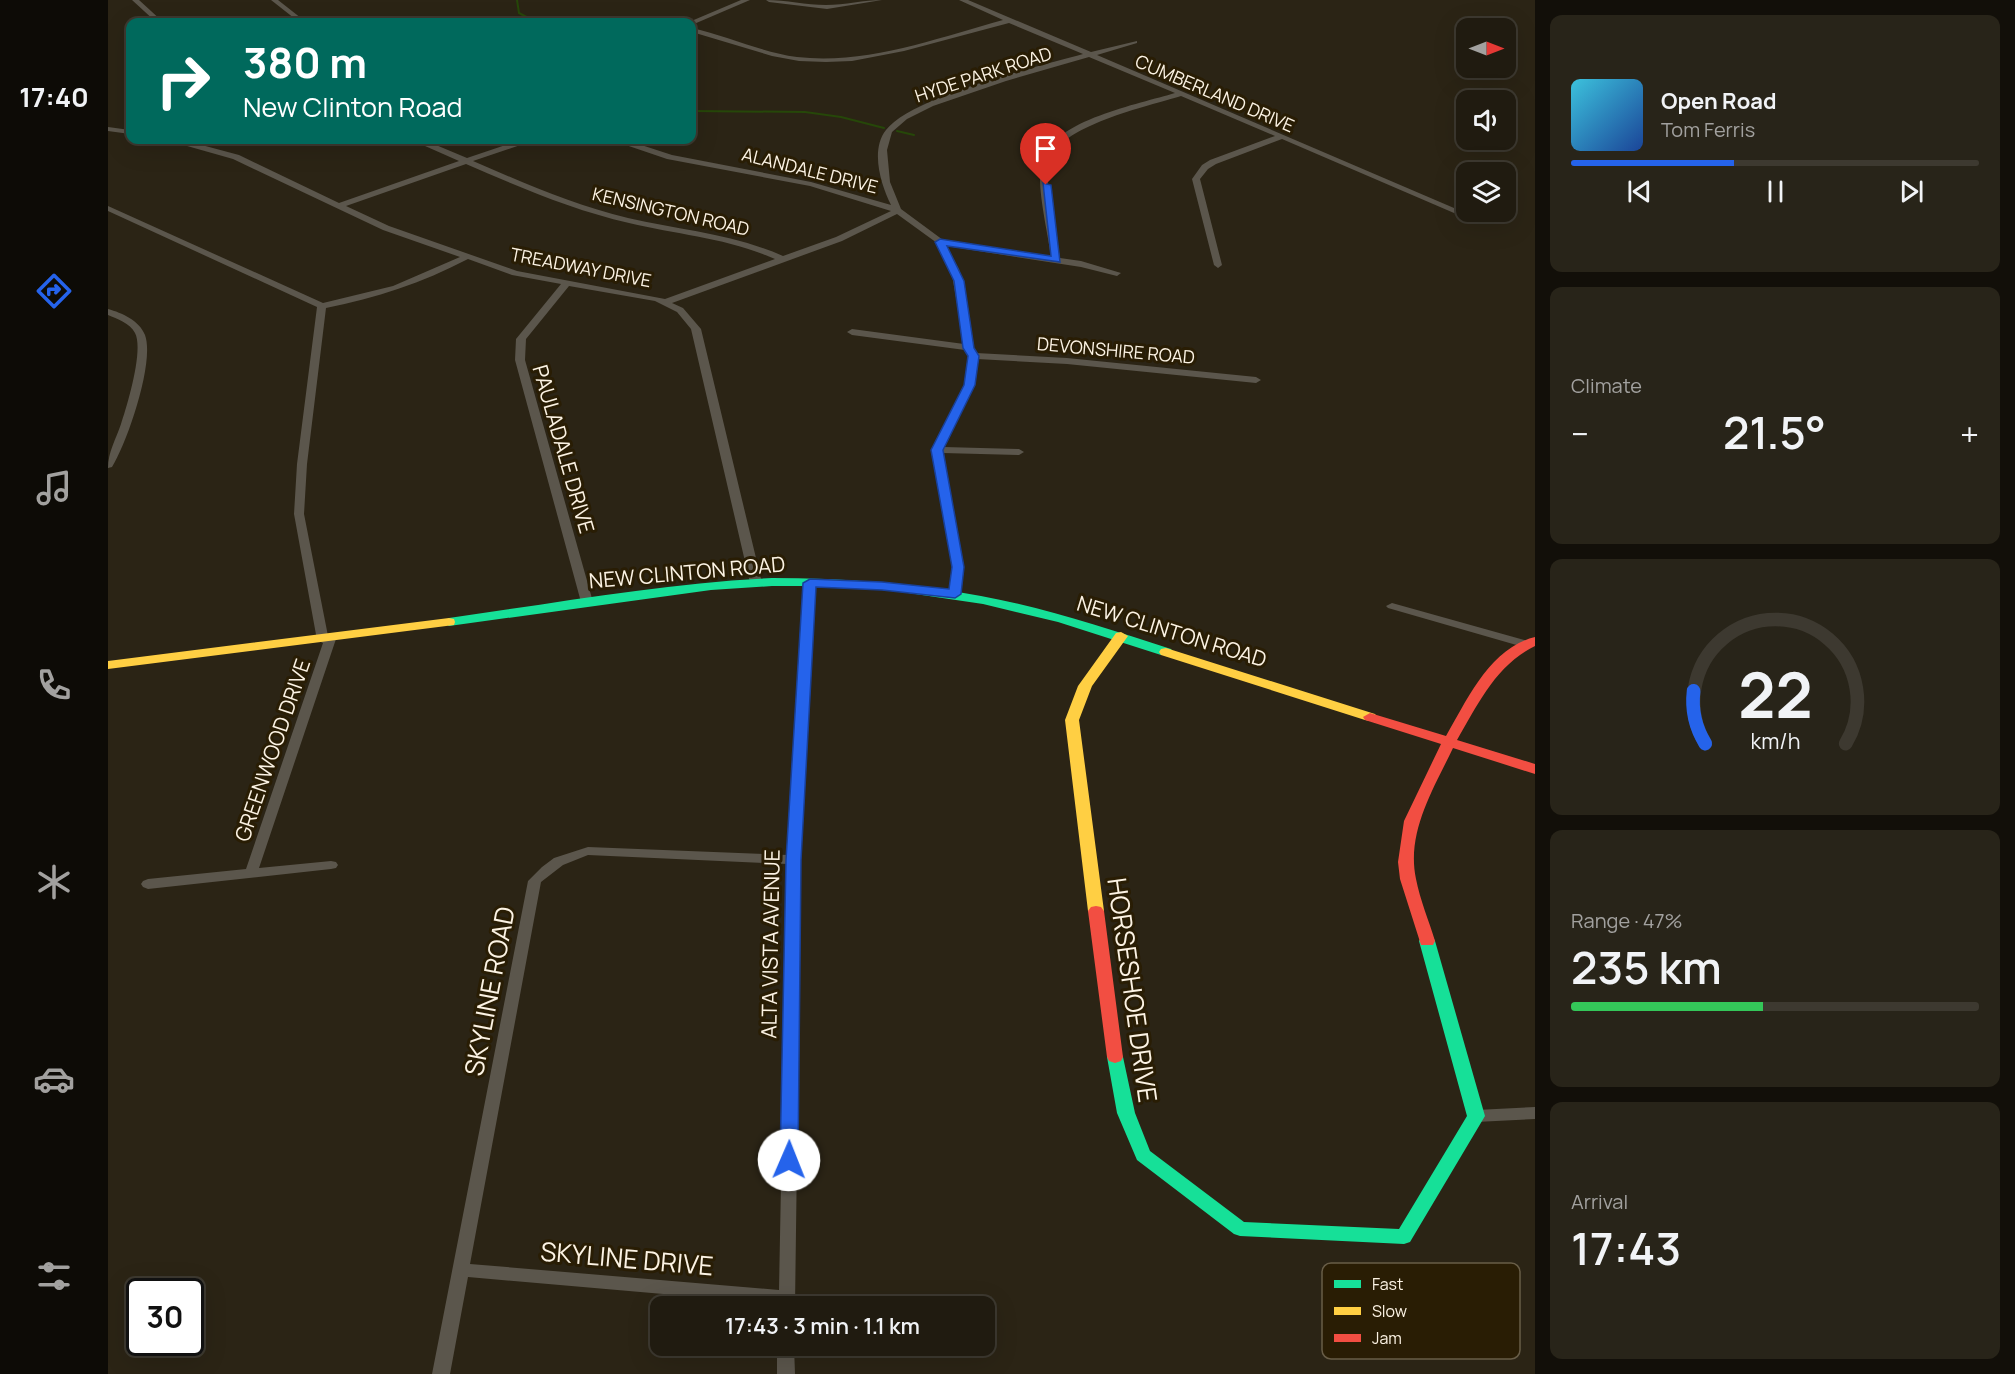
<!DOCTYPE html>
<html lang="en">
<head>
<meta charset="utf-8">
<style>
  body { margin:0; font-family:Manrope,sans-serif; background:#282419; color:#f1f3f6; height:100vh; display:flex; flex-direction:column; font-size:22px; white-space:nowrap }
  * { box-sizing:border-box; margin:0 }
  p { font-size:20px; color:#a2a19f }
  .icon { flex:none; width:33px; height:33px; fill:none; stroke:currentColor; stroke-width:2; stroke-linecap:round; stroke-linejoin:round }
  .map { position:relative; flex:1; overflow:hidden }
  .drawer { display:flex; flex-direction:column; gap:15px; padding:15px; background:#120f09; width:480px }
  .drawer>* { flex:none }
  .hud { position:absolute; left:18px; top:18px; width:570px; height:126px; border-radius:12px; box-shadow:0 6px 24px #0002,0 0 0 2px #3d3930; background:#00695c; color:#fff; overflow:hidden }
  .needle { width:39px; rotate:90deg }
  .fabs { position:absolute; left:1348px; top:18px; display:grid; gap:12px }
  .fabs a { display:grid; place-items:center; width:60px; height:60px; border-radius:12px; background:#201b10; box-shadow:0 6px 24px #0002,0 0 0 2px #3d3930; font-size:30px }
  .speed { position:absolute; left:18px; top:1278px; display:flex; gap:12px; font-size:30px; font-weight:700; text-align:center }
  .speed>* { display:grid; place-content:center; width:78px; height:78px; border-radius:50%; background:#201b10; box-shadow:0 6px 24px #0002,0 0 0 2px #3d3930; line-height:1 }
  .speed .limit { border:3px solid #111; border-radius:9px; background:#fff; color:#111 }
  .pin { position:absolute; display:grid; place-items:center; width:51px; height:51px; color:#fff; margin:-62px -26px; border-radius:50% 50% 50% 0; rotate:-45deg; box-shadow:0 0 6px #0007 }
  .pin .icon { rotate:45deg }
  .me { position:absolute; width:66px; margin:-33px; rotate:1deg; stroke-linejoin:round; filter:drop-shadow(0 0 4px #0008) }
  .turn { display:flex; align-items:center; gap:21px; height:126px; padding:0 18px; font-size:27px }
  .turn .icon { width:78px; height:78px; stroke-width:2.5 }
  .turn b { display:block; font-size:42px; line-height:51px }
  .big { font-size:45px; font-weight:600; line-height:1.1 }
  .drawer .card { flex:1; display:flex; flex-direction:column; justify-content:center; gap:9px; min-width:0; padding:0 21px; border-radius:12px; background:#282419 }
  .drawer .dial { align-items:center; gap:0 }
  .dial svg { height:156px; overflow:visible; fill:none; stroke:#3d3930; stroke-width:7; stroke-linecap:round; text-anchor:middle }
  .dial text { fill:#f1f3f6; stroke:none }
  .song { display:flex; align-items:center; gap:18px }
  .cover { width:72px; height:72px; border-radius:9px; background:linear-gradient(135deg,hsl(190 70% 55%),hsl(220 70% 35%)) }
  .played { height:6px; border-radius:3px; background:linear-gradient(90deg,#2563eb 40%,#3d3930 40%) }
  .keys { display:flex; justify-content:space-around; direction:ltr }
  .heat { display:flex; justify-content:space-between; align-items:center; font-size:33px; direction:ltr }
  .charge { height:9px; border-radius:4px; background:linear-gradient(90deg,#34c759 47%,#3d3930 0) }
  .trip { position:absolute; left:542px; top:1296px; width:345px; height:60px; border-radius:12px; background:#201b10; box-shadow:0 6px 24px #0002,0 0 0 2px #3d3930; font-weight:600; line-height:60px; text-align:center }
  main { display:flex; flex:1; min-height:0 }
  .menu { display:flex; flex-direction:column; width:108px; justify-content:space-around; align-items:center; background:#0d0b06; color:#a2a19f }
  .menu .icon { width:42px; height:42px }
  .menu .current { color:#2563eb }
  .menu b { font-size:27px; color:#f1f3f6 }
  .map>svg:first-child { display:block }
</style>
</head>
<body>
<main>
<nav class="menu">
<b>17:40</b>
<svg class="icon current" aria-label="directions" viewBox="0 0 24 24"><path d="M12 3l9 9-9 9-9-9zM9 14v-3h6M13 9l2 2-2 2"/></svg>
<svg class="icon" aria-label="music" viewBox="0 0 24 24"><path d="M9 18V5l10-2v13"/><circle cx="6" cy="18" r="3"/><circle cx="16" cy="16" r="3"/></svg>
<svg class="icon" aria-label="phone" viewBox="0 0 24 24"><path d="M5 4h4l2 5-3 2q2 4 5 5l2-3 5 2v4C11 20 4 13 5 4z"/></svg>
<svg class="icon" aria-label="climate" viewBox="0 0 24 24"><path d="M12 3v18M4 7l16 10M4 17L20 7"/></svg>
<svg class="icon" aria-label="car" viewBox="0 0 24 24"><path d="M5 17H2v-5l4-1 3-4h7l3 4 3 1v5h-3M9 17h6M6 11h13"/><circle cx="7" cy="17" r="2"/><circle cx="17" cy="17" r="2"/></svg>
<svg class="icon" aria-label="filters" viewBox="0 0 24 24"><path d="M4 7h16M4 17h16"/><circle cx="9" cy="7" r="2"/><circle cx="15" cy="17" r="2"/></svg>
</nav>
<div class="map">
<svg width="1427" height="1374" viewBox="0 0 1427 1374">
  <rect width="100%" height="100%" fill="#2b2415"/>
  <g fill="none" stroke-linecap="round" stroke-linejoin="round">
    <path stroke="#264709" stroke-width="2" d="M409,0l2,13 17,9
      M584,111l113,1 36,5 43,11
      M789,131l17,4"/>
    <path fill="#5b564c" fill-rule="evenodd" d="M24,0h7l24,22h-7z
      M163,0h7l28,22h-7z
      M633,0h9l-56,24 -5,-2z
      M658,0c20,0 40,5 60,5 19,0 38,-5 56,-5l-55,9 -58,-7z
      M851,0h9l123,52 46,-11v2l-40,12 364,156 -7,2 -172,-74 -66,25 -8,5 -8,10 22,86 -4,3 -4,-3 -22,-86 10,-14 8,-5 65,-24 -94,-40c-32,10 -124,30 -132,66 -5,28 7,68 11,96l21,3 40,12 -4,3 -36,-9 -135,-21 13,23 15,79 2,5 91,5 189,19 5,3 -5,3 -189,-19 -90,-5 -2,26 -31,62 75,2 5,3 -5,3 -76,-2 21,114 -3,27 -6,3 -6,-3 3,-27 -20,-117 33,-65 3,-29 -3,-6 -113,-15 -5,-3 5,-3 112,15 -13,-75 -14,-26 -40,-29 -55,27 -170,62 11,5 18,21 61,254 -6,3 -6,-3 -59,-254 -14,-17 -22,-11 -86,-15 -43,53 -1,21 68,242 -6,3 -6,-3 -66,-242 1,-21 45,-55 -49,-9 -44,-16c-46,24 -92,39 -142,49l-19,156 -3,50 24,122 6,1 2,2 -77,229 72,-7 5,1 2,3 -2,3 -5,1 -183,20 -5,-2 -2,-3 2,-3 5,-2 98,-10 77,-226 -6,-3 -23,-126 3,-50 20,-157 -209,-96v-5l215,97 70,-17 67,-29 -77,-27 -150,-71 -60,-17 -1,-2h11l56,15 100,48 120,-42 -43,-19 -1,-2h9l43,18 53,-18h10l-1,2 -56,19c51,22 101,44 155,57 53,12 105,16 155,38l53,-19 55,-26 -81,-25 -143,-27 -50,-17 -1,-2h10l46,15 139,27 80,23c-10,-20 -21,-55 -5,-75 26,-34 154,-64 197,-76l-74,-31 -105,28 -52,10 -26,1 -27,-1 -27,-5 -80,-24v-4c35,8 69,24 105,29 70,8 140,-19 206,-37zM981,57l86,36c-36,11 -121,27 -133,67 -7,23 6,72 9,97l-108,-17 -42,-31 -11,-27 -3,-32 5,-18 15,-13 26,-13 73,-25zM358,164c53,23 106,46 163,59 50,12 99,15 146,36l-110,40 -148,-28 -128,-45 -43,-20z
      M0,127l22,3v4l-22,-3z
      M0,309c14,4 31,11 37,26 10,27 -18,108 -33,132l-4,1c0,-16 8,-29 13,-44 6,-18 23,-74 14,-91 -5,-10 -18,-14 -27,-18z
      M702,580l6,3 -15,277 -6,446h-16v-2l-311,-27 -18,97h-18l96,-493 14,-14 12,-9 34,-11 200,8 16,-272zM480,855l199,9 -8,426 -309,-26 71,-382 22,-17z
      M1284,603l139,39 2,2 -6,4 -139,-40 -2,-2z
      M1427,1107v12l-59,3 -5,-2 -3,-4 3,-4 5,-2z
      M669,1346h17l1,28h-18z"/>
    <path fill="#16e098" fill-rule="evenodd" d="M664,578c70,0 140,5 209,18 65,12 127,33 190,53l2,3 -2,3h-10l-103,-33 -75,-18 -88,-13 -61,-5h-62l-61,4 -262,36 -6,-4 6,-4c107,-15 215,-35 323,-40z
      M1319,936l6,1 2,4 50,175 -75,126 -6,2 -164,-8 -6,-2 -97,-74 -20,-47 -10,-56 2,-4 6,-2 6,2 2,4 12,56 15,38 94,71 155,7 68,-113 -48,-175 2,-4z"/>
    <path fill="#ffcf43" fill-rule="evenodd" d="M341,618l5,1 1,3 -1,3 -346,44v-8z
      M1013,632l7,4 -36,50 -13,34 25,191 -3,4h-10l-3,-4 -23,-191 13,-34 38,-53z
      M1058,648l209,66 2,3 -7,4 -5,-1 -204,-65 -2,-3 2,-3z"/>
    <path fill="#f24e42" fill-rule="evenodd" d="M1427,637v9c-39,19 -57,58 -78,94l78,24v10l-82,-26c-19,40 -47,84 -37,131 4,21 13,42 19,62l-2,4h-12l-21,-66 -2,-17 6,-41 37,-77 -76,-24 -2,-3 7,-4 76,23c21,-36 44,-88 89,-99z
      M988,906l5,1 3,4 19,146 -2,4 -6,2 -6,-2 -2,-4 -19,-146 3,-4z"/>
  </g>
  <path fill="#2563eb" stroke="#184099" stroke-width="1.5" d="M935,183l8,2 9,77 -113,-16 17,35 10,67 5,8 -4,29 -32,65 21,117 -3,27 -6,4 -73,-8 -66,-3 -15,273 -3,300 -3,5h-12l-3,-5 6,-300 17,-277 7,-4 72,3 67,7 3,-22 -21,-117 33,-65 4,-29 -5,-8 -9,-67 -19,-39 5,-3 111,17z"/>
  <g text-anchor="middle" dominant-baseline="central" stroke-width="6" stroke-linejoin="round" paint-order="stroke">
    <g font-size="18" fill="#fcf3e4" stroke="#291d04">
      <text transform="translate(875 74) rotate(-18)">HYDE PARK ROAD</text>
      <text transform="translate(1107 93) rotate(23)">CUMBERLAND DRIVE</text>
      <text transform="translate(702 170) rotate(14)">ALANDALE DRIVE</text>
      <text transform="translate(563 211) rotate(13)">KENSINGTON ROAD</text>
      <text transform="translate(473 267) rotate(11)">TREADWAY DRIVE</text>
      <text transform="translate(1008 350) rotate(5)">DEVONSHIRE ROAD</text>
    </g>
    <g font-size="21" fill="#fcf3e4" stroke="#291d04">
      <text transform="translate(456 449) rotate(74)">PAULADALE DRIVE</text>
      <text transform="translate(579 572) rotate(-5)">NEW CLINTON ROAD</text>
      <text transform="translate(1064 631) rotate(17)">NEW CLINTON ROAD</text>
      <text transform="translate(164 750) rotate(-71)">GREENWOOD DRIVE</text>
      <text transform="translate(662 944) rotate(-89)">ALTA VISTA AVENUE</text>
    </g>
    <g font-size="26" fill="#fcf3e4" stroke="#291d04">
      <text transform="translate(1025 990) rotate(82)">HORSESHOE DRIVE</text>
      <text transform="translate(381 991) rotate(-79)">SKYLINE ROAD</text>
      <text transform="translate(519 1258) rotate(5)">SKYLINE DRIVE</text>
    </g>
  </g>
  <rect x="1214" y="1263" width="198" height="96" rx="9" fill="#291d04" stroke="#685d47" stroke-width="1.5"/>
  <rect x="1226" y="1280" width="27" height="8" fill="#16e098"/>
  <rect x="1226" y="1307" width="27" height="8" fill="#ffcf43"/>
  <rect x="1226" y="1334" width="27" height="8" fill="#f24e42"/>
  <g font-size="16" fill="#fcf3e4">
    <text x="1264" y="1290">Fast</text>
    <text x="1264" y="1317">Slow</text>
    <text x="1264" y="1344">Jam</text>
  </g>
</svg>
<div class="fabs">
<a><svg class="needle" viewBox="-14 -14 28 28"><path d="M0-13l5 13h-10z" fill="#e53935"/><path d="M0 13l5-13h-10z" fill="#a2a19f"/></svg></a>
<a><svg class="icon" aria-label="sound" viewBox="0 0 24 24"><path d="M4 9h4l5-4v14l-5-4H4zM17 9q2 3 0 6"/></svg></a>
<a><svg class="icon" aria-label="layers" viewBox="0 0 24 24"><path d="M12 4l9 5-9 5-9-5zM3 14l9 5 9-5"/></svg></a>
</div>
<div class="speed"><div class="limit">30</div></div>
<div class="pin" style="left:938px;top:185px;background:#d93025"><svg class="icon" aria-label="arrive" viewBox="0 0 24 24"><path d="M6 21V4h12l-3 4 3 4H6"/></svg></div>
<svg class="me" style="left:681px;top:1160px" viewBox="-20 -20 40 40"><circle r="19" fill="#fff"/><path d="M0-13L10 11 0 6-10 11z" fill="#2563eb"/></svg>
<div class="trip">17:43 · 3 min · 1.1 km</div>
<div class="hud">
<div class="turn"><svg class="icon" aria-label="right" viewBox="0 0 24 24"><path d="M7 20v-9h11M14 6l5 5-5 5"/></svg><div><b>380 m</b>New Clinton Road</div></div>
</div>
</div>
<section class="drawer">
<div class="card">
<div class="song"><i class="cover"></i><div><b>Open Road</b><p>Tom Ferris</p></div></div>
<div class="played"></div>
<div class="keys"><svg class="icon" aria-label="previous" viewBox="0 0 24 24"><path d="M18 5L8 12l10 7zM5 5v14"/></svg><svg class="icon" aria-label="pause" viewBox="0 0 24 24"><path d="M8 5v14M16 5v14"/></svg><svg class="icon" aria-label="next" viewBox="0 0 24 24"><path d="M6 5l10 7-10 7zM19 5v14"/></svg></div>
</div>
<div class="card"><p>Climate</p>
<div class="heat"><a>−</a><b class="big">21.5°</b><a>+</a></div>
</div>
<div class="card dial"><svg viewBox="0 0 100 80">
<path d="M14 69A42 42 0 1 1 86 69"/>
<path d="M14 69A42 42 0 0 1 8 42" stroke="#2563eb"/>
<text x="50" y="56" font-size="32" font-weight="700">22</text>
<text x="50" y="72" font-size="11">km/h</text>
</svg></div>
<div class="card"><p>Range · 47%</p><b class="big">235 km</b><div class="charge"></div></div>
<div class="card"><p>Arrival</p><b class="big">17:43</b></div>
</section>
</main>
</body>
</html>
